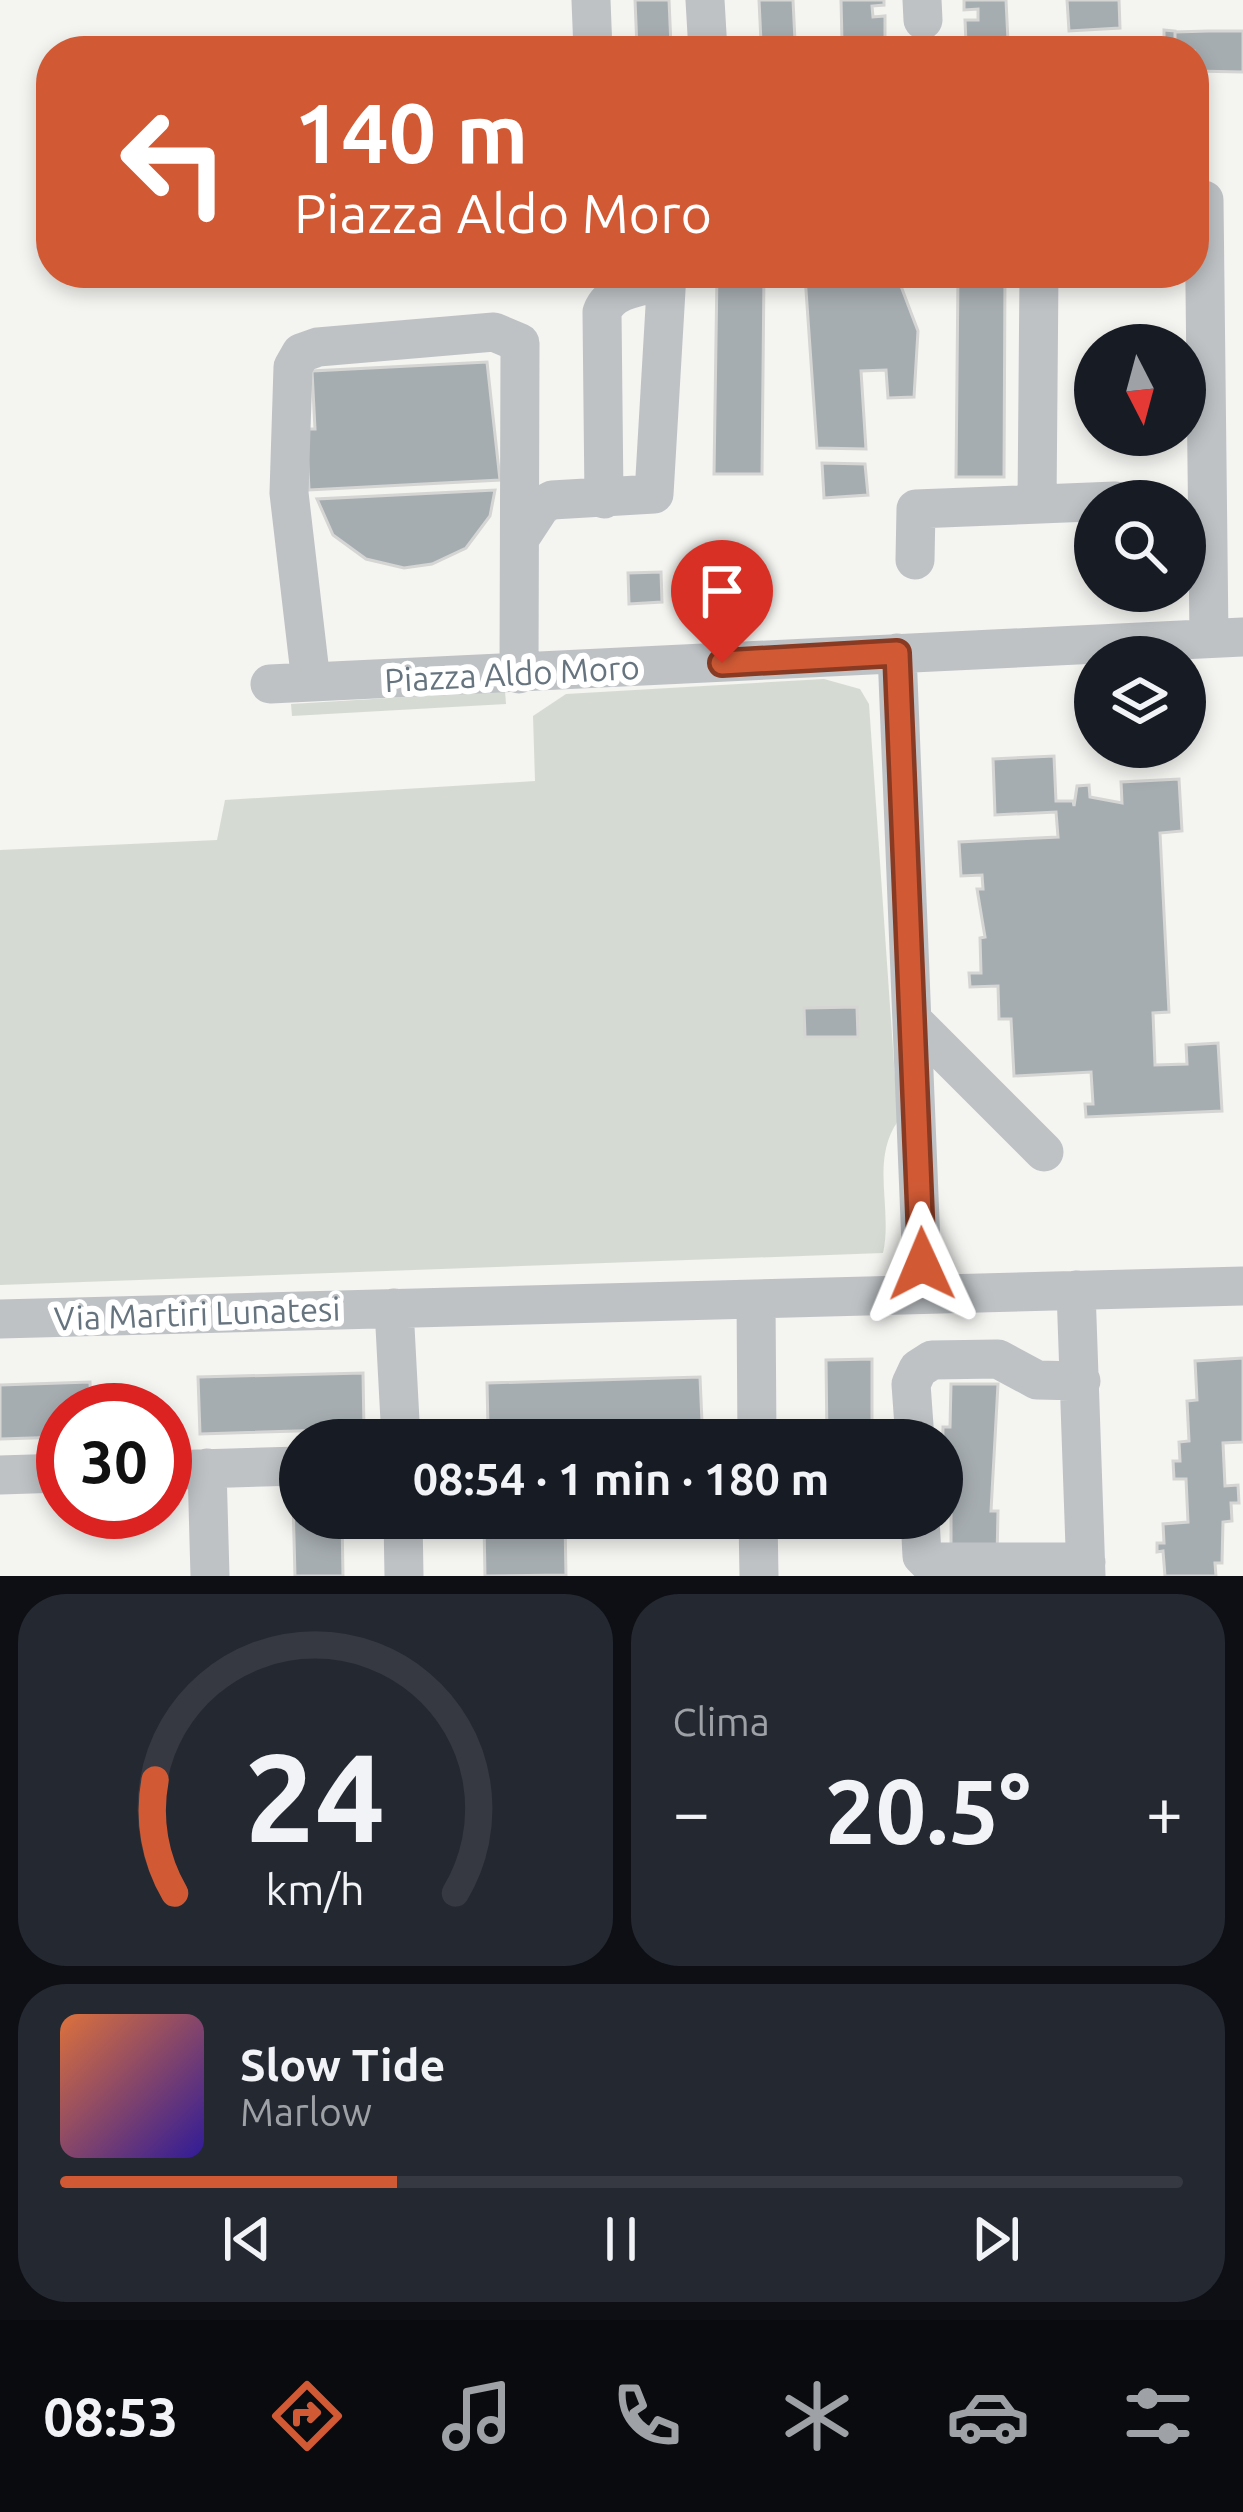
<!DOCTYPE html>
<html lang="it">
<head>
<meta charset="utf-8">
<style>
  body { margin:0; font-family:Ubuntu,sans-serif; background:#242831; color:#f1f3f6; height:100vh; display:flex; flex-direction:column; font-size:45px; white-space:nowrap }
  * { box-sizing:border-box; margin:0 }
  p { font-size:39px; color:#9ea1a6 }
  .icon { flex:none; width:66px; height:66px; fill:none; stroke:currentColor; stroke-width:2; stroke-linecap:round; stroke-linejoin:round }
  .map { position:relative; height:1576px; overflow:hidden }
  .details { display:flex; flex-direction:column; gap:18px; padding:18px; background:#0d0f14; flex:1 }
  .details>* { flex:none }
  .guide { position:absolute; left:36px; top:36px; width:1173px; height:252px; border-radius:48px; box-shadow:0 6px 18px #0003; background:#d15a35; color:#fff; overflow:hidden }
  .needle { width:78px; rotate:174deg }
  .fabs { position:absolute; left:1074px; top:324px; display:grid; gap:24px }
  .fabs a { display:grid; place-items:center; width:132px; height:132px; border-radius:50%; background:#171b24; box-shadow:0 6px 18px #0003; font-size:60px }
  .speed { position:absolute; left:36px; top:1383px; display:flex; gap:24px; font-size:60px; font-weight:700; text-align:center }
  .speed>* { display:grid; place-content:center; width:156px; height:156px; border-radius:50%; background:#171b24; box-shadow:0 6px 18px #0003; line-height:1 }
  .speed .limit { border:18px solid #d22; background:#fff; color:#111 }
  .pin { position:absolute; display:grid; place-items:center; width:102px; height:102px; color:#fff; margin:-123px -51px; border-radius:50% 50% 50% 0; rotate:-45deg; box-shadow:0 0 12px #0007 }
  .pin .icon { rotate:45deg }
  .me { position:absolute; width:132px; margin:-66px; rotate:359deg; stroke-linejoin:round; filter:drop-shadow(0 0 9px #0008) }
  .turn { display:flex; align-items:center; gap:42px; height:252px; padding:0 60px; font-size:54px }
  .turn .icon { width:156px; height:156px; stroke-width:2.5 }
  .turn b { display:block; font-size:84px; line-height:102px }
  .big { font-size:90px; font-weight:700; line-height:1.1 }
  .details .tile { flex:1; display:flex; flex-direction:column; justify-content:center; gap:18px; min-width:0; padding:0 42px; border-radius:48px; background:#242831 }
  .details .dial { align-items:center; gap:0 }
  .dial svg { height:312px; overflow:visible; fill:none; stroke:#363941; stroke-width:7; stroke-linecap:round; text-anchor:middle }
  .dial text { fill:#f1f3f6; stroke:none }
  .song { display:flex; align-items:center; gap:36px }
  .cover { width:144px; height:144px; border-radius:18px; background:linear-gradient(135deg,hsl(20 70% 55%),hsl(250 70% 35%)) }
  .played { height:12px; border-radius:6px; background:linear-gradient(90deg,#d15a35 30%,#363941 30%) }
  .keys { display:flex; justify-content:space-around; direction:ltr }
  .heat { display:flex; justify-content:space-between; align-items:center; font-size:66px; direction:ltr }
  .details .tiles { flex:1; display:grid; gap:18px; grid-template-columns:1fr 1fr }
  .tile:last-child { grid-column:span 2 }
  .trip { position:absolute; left:279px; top:1419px; width:684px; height:120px; border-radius:60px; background:#171b24; box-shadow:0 6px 18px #0003; font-weight:700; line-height:120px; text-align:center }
  .dock { display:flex; height:192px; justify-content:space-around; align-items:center; background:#090b0e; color:#9ea1a6 }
  .dock .icon { width:84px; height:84px }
  .dock .active { color:#d15a35 }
  .dock b { font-size:54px; color:#f1f3f6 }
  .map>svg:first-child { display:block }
</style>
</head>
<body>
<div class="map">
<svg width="1243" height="1576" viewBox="0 0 1243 1576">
  <rect width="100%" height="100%" fill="#f4f4f1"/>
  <path fill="#d5dbd2" d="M824,679l36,10 9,15 29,417c-28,40 -5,87 -15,132l-883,32v-435l217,-10 8,-40 310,-19 -2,-65 33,-22z
    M505,691l1,13 -214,12 -1,-12z"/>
  <path fill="#a6adb1" stroke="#d5d5d4" stroke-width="3" d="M635,0h34l2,46 -34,2z
    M759,0h34l2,41 -34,1z
    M841,0h43v5l-12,1 1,11 12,-1v23l-43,2z
    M964,0h42l2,41 -42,2 -1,-23h13v-11l-14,1z
    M1067,0h52l1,28 -51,3z
    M1164,30l11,1v20h-11z
    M1208,31h35v41l-49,-1v-20h-19v-19z
    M717,273h47l-2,201h-48z
    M896,273l22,58 -4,66 -26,1 -2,-28 -25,1 5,78 -49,-1 -12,-172z
    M958,273h47l-1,204h-48z
    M487,362l13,118 -191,10 -3,-61h9l-3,-58z
    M822,463l43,1 3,31 -44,3z
    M495,490l-5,26 -24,32 -34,16 -28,4 -38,-9 -33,-24 -16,-36z
    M661,572l1,30 -33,2 -1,-31z
    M1054,756l2,45h17l1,5 3,-20 12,-1 1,12 32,6 -1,-21 58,-3 3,52 -22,2 9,179 -16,1 2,52 32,-1 -1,-19 32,-2 4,68 -136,6 -1,-13h8l-2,-32 -77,4 -3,-57h-12l-1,-33 -28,1 -1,-14h12l-1,-35 5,-1 -8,-48h6l-1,-14 -21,1 -2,-34 99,-5 -2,-25 -61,3 -2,-56z
    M857,1007l1,30h-53l-1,-29z
    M1243,1358v84l-20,1 2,43 13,-1 1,18h-8l1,18 -9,1 -1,41h-7l1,13h-51l-2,-25 -6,1v-9h7l-1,-19 25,-2 -2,-43h-12l-1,-18h7l-1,-19 10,-1 -2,-40 10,-1 -2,-39z
    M872,1359v81h-45l-1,-80z
    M363,1373l1,56 -164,5 -2,-57z
    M700,1377l2,45 -214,6 -1,-45z
    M90,1382l1,28h-28v27l-63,2v-54z
    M951,1384h47l-7,127h7l-1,47 -46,-1v-43h-9l1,-87h7z
    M300,1500v18h42l1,58h-48l-2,-75z
    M565,1522l1,53 -81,1 -1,-53z"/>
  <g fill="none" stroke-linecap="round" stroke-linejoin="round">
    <path stroke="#bec2c5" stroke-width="39" d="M591,0l2,51
      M705,0l3,51
      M922,0l1,20
      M1204,200l5,438
      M604,499l-2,-187c9,-24 42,-26 65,-32
      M1037,503l2,-230
      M520,538l21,-32 11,-6 102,-6 13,-221
      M915,560l1,-51 199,-8
      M897,653l26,641
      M311,682l-22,-189 4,-126 8,-14 17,-6 176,-15 26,11 -1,331
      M270,684l973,-47
      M915,1023l129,129
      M1076,1290l10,286
      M756,1299l1,141
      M394,1308l7,132
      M0,1319l1243,-33
      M915,1440l-4,-56 7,-15 14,-9 66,-1 39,21 44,1
      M207,1468l3,108
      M165,1470l135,-4
      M0,1475l63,-2
      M403,1518l1,58
      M758,1518l1,58
      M920,1518l2,38 6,6h158"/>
  </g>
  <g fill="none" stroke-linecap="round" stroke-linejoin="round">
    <g stroke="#883a22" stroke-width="30">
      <path id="route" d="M722,663l175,-10 25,611"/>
    </g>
    <use href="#route" stroke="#d15a35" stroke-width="21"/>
  </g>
  <g text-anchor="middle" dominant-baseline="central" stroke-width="12" stroke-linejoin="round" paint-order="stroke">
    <g font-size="33" fill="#66747f" stroke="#fff">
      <text transform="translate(512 673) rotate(-3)">Piazza Aldo Moro</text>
      <text transform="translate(197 1313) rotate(-2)">Via Martiri Lunatesi</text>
    </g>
  </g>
</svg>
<div class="fabs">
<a><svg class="needle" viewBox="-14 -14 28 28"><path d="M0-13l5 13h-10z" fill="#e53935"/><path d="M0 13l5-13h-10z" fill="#9ea1a6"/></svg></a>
<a><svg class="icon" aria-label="search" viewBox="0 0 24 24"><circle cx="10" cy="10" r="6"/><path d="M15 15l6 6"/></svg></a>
<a><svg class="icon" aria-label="layers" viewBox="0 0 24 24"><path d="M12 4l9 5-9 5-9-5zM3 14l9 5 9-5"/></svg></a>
</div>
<div class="speed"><div class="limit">30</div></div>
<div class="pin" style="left:722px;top:663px;background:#d93025"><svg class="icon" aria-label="arrive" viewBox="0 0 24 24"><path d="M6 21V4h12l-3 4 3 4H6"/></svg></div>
<svg class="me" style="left:922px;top:1264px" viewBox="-20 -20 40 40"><path d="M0-17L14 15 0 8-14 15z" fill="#d15a35" stroke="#fff" stroke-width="4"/></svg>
<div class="trip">08:54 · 1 min · 180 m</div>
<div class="guide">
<div class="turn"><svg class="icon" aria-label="left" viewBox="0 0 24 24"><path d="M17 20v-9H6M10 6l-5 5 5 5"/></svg><div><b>140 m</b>Piazza Aldo Moro</div></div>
</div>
</div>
<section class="details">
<div class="tiles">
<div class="tile dial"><svg viewBox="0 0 100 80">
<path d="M14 69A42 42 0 1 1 86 69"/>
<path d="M14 69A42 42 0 0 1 9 40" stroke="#d15a35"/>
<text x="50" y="56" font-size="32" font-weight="700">24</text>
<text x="50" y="72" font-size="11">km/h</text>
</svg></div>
<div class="tile"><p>Clima</p>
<div class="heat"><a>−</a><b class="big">20.5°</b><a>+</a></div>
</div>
<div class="tile">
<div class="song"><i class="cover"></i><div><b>Slow Tide</b><p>Marlow</p></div></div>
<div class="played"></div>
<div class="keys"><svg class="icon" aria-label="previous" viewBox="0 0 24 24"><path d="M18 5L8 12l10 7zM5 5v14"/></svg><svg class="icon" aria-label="pause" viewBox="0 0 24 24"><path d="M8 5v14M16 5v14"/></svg><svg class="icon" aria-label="next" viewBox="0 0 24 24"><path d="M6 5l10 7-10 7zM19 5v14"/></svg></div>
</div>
</div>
</section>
<nav class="dock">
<b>08:53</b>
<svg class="icon active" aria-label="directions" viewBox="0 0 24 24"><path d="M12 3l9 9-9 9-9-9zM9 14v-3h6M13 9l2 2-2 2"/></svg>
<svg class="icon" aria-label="music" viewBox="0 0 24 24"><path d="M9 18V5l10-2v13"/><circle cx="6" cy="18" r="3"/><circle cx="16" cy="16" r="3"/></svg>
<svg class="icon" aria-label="phone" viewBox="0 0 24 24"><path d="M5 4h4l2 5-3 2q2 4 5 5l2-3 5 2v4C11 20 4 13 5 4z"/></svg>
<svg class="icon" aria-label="climate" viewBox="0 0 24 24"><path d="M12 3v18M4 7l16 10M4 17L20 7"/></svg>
<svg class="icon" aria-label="car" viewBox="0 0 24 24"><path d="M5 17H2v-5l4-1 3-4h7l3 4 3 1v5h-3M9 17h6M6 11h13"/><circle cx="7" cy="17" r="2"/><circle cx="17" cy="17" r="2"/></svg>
<svg class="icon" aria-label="filters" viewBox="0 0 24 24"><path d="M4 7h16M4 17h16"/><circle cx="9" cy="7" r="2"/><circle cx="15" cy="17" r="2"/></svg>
</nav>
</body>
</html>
